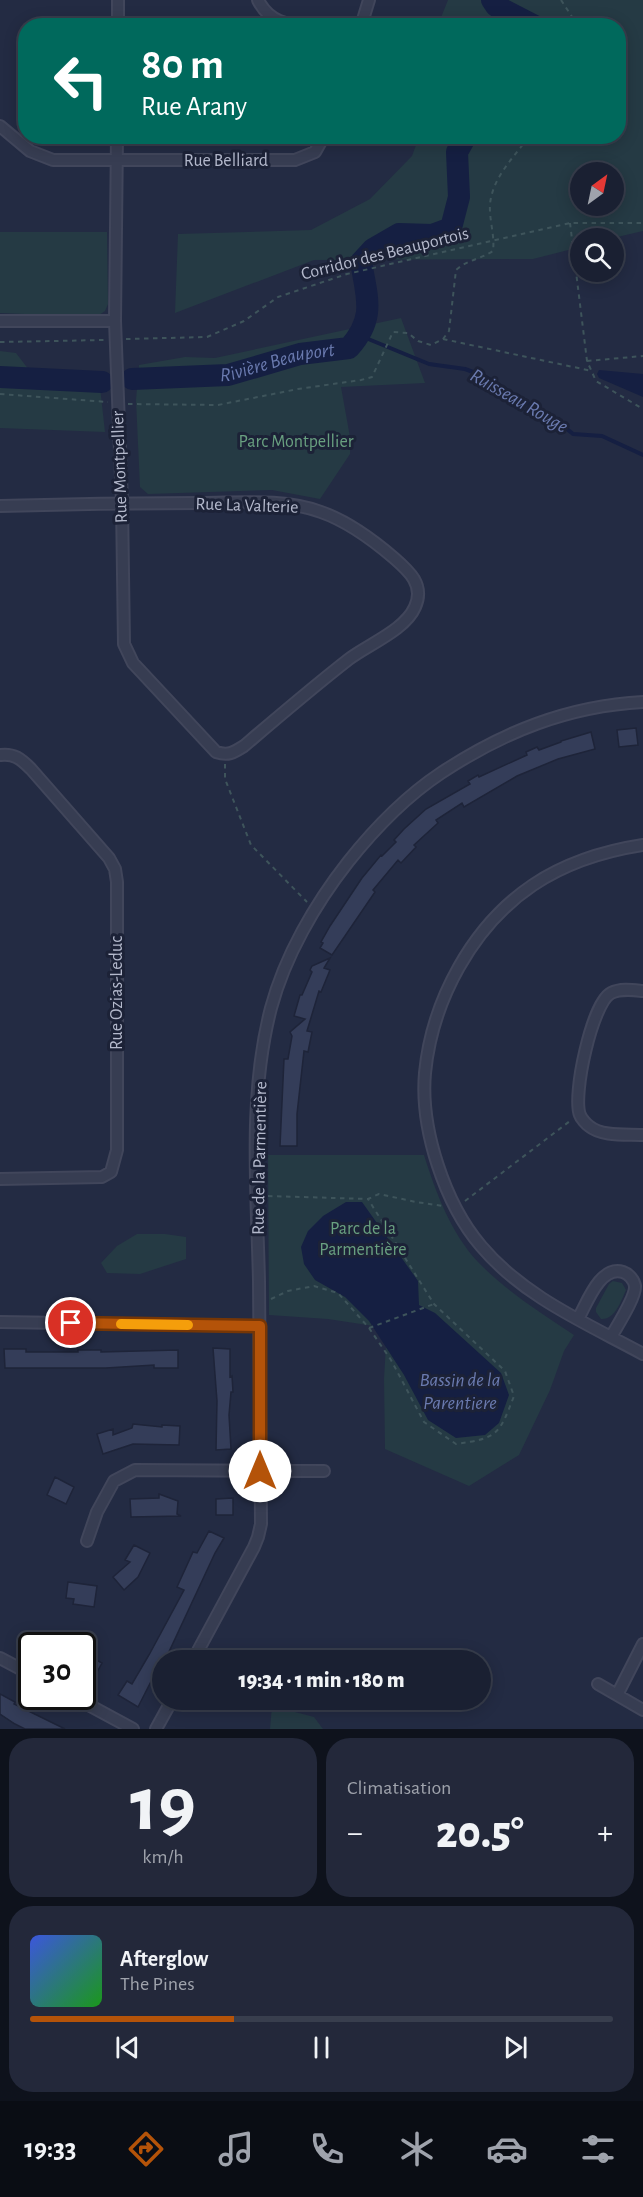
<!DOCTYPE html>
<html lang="fr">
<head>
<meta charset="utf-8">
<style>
  body { margin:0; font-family:"Alegreya Sans",sans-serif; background:#23283a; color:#f1f3f6; height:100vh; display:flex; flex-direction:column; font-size:22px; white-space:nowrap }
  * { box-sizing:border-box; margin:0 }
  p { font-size:20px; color:#9fa3ac }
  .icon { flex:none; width:33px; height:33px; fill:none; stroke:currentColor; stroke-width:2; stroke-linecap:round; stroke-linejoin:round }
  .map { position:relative; height:1729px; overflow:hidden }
  .sheet { display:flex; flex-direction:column; gap:9px; padding:9px; background:#0e121c; flex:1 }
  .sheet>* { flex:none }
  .top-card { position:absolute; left:18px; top:18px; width:608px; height:126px; border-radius:24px; box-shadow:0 3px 15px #0003,0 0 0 2px #383e4d; background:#00695c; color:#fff; overflow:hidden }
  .needle { width:39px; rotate:33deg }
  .controls { position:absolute; left:570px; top:162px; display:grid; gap:12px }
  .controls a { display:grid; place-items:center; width:54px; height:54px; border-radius:50%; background:#1a2032; box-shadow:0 3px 15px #0003,0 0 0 2px #383e4d; font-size:30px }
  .speed { position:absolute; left:18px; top:1632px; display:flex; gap:12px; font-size:30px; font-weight:700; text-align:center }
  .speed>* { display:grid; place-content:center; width:78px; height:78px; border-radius:50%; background:#1a2032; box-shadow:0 3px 15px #0003,0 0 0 2px #383e4d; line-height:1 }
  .speed .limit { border:3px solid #111; border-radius:9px; background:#fff; color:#111 }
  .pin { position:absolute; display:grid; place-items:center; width:51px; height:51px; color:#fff; margin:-26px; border:3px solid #fff; border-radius:50%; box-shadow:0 2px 6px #0007 }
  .me { position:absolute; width:66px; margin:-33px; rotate:0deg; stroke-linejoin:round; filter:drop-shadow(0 0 4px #0008) }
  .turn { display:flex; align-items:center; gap:21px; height:126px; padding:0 24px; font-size:27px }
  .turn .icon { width:78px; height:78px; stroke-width:2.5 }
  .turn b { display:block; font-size:42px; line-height:51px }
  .big { font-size:45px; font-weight:800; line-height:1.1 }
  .sheet .tile { flex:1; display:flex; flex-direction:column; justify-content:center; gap:9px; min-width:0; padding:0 21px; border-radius:24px; background:#23283a }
  .sheet .dial { align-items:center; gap:0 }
  .dial b { font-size:78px; line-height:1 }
  .song { display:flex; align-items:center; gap:18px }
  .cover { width:72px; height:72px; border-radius:9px; background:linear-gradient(135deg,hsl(230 70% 55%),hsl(120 70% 35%)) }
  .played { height:6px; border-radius:3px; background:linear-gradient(90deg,#b45309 35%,#383e4d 35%) }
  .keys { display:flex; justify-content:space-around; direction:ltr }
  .heat { display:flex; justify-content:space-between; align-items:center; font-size:33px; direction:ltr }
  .sheet .tiles { flex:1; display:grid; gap:9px; grid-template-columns:1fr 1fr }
  .tile:last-child { grid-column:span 2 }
  .trip { position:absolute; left:152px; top:1650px; width:339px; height:60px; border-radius:30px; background:#1a2032; box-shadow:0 3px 15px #0003,0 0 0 2px #383e4d; font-weight:800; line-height:60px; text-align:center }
  .dock { display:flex; height:96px; justify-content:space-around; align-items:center; background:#0a0d14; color:#9fa3ac }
  .dock .icon { width:42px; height:42px }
  .dock .active { color:#b45309 }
  .dock b { font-size:27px; color:#f1f3f6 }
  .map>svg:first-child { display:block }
</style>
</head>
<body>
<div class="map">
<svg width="643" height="1729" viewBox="0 0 643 1729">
  <rect width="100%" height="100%" fill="#232b43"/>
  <path fill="#253a44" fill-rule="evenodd" d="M448,0h195v231l-30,7h-33v9l-47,12 -219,1 -139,53 3,-79 133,-4 59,-31 42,-43 7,-19 199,-1v-110l-180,-1zM614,172v34h-34v-34z
    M0,232h107l1,72 -3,7 -9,6 -96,-4z
    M401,318l24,65 -84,4 9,50v17l-30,45 -48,-9 -124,4 -8,-7 -4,-87 3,-35 46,-8 30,1z
    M0,351l16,2 20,26 64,8 5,45 -105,-4z
    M268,1155h156c12,38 27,78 54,107 28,29 63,51 96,73l-10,16 -14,39 -31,65 -50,31 -84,-37 -1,-70 3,-51 -59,-9 -59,-4z
    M137,1234h28l21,3v22l-46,15 -33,-1 -6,-10 16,-17z
    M613,1281l9,2 4,7c-5,11 -11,30 -25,29l-5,-7v-4l13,-24z
    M272,1706l42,11 9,12h-53z"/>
  <path fill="#151f42" d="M599,370l44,4v23l-44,-19 -2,-4z
    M346,1202h16l56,79 1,24 16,8 66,60 8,22 -10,28 -14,12 -29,3 -28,-18 -24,-45 -35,-54 -24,-24 -30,-17 -11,-16 -3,-17 7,-16 15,-15z"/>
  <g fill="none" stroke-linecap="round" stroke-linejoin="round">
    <path stroke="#151f42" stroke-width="4" d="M361,336l68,28 36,5 19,7 77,48 12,10 29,2 41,19"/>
    <g stroke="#151f42" stroke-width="22">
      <path d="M492,0l4,6 39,20"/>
      <path d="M0,377l102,5"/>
      <path id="s1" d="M132,379l96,-4 72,-21 49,-6c27,-30 18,-50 12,-86l12,-13 26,-15 33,1 19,-7 8,-31 -2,-45 9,-16"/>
    </g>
  </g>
  <path fill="#343d59" stroke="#1e2439" stroke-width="1.5" d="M636,728l2,17 -19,2 -2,-17z
    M591,732l4,17 -37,10 -41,17 -53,31 -2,-4 -26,17 2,3 -24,22 2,2 -15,16 -3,-3 -25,30 2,2 -43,63 -12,-7 3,-5 -2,-1 9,-16 32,-48 19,-23 1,1 14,-14 -2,-2 10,-11 22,-20 44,-25 -2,-3 10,-6 1,2 48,-22 -1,-3 11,-5 2,3 22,-8v-1z
    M330,958l-6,10 6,2 -9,22 -2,-1 -12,40 5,1 -4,20 -4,-1 -7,63v32h-17l4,-87h4l4,-23 -2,-4 15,-13 -11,-3 6,-21h2l10,-23 -2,-2 2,-4z
    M213,1348l17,1v28l2,-1 1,16h-2l-2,23 2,34 -15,1 1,-49z
    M4,1349h22v3h52v-2h23v2l77,-2v18h-24v-3l-48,3h-101z
    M133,1424l29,3v-2l18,1 -1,19 -46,-1 -30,10 -6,-20 16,-5v6l19,-7z
    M55,1477l19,10 -8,17 -19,-9z
    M159,1494l19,7 -1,13 4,2 -50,1 -1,-18 29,-1z
    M233,1498v17h-17v-16z
    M209,1531l15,7 -9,15 -48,103 -5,4 -24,47 -20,-12 9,-14 5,3 17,-29 35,-65 -7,-3 16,-35 4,1z
    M134,1545l16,8 -12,24 -14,13 -11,-13 17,-15 -5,-2z
    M68,1582l29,4 -3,21 -21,-3 1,-5 -8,-1z
    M82,1652l20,11 -11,20 -9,-5z
    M0,1694l15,8 -1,2 51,25h-40l-10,-5 -15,-10z"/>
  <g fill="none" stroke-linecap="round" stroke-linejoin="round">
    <g stroke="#41465b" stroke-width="14">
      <path id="minor" d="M258,0c11,22 29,25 52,26
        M118,26v-26
        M361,26l8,-26
        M0,126l30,25 23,9h242l20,-8 9,-16
        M0,321h115
        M0,506c67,-2 133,-3 200,-3 39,0 83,-5 121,9 26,9 52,28 73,46 15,13 31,27 21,49 -10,23 -46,37 -66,52 -36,28 -71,58 -105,87 -11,7 -16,10 -28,6l-83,-89 -9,-19 -2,-141 -7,-182 2,-185
        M0,755c14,-2 21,4 31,14l78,89 6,11 2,13v268l-6,22 -9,5 -102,2
        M643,845c-39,6 -77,18 -110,40 -61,41 -101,116 -108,188 -5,56 20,131 56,173 43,51 105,77 162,108
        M643,991c-10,-1 -22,-3 -32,2 -19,10 -39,103 -31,122 1,3 6,9 9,11 13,11 38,8 54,9
        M578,1319c9,-16 22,-54 45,-47 6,2 11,8 12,14 1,11 -18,40 -24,51
        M0,1322l260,4
        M87,1541l10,-29 17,-31 21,-11 189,1
        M0,1658l32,17
        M193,1660l61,-113 4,-10 3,-13c-1,-81 -1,-162 -2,-243 -2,-90 -11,-185 12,-273 14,-52 44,-104 77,-146 27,-34 57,-65 93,-89 62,-41 127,-67 202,-71
        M598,1684l45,26
        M617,1695l26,-51
        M72,1696l61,33
        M156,1729l16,-29"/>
    </g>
    <path stroke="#3e545b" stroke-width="2" stroke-dasharray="4.5 4.5" stroke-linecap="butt" d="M561,0l17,26
      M570,223l17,138 9,20 47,28
      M126,339l81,-2 37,-16 34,-24 69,-23 223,-51h73
      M443,339l149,32
      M0,342l105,-2
      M587,361l56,-5
      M0,394l108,8
      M128,404l90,1 80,-16 63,-9 11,-3 21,-45 15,1 10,8 13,4 12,-6 6,-8 7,-61c11,-10 25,-11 37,-19 2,-16 -4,-31 -3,-47 3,-28 24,-46 39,-68
      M225,764v15l26,66 56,57
      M268,1196l100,3 11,-5 37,8 27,4
      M465,1201l105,-80
      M271,1299l17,-8 26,-5 24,7 31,35 22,32 33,62 32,22c42,-6 43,-9 58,-48l-9,-25 -71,-67 -66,-105
      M369,1328l65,-24"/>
    <use href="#minor" stroke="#373d52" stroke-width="10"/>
  </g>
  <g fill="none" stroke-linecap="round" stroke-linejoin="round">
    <g stroke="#753606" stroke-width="15">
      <path id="route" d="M71,1323l189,3v145"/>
    </g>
    <use href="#route" stroke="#b45309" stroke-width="10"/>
    <path stroke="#f59e0b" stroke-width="10" d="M121,1324l67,1"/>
  </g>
  <g text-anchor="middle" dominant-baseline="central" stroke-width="6" stroke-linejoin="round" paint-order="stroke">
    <g font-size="18" fill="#b4b9cc" stroke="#1c2237">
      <text x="226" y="161">Rue Belliard</text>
      <text transform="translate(385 254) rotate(-14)">Corridor des Beauportois</text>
      <text transform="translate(120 467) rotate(-92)">Rue Montpellier</text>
      <text transform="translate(247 506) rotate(2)">Rue La Valterie</text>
      <text transform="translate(117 993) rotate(-90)">Rue Ozias-Leduc</text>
      <text transform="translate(260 1158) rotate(-89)">Rue de la Parmentière</text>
    </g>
    <g font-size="18" fill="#69a080" stroke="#1c2237">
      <text x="296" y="442">Parc Montpellier</text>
      <text x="363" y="1229">Parc de la<tspan x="363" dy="21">Parmentière</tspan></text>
    </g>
    <g font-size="20" font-style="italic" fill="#6a7aaf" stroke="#1c2237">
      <text stroke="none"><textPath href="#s1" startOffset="147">Rivière Beauport</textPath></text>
      <text transform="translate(519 401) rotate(30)">Ruisseau Rouge</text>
      <text x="460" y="1380">Bassin de la<tspan x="460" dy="23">Parentiere</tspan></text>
    </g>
  </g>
</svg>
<div class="controls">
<a><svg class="needle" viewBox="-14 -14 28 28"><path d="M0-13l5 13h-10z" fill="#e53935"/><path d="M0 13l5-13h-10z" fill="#9fa3ac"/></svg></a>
<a><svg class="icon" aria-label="search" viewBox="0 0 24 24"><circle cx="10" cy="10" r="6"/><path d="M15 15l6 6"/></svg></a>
</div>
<div class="speed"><div class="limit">30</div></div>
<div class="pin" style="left:71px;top:1323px;background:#d93025"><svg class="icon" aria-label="arrive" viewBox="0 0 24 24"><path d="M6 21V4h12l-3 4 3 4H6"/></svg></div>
<svg class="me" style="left:260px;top:1471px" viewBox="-20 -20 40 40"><circle r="19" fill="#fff"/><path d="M0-13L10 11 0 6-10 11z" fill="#b45309"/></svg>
<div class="trip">19:34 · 1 min · 180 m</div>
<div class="top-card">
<div class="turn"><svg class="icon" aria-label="left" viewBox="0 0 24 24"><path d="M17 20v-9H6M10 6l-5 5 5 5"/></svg><div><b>80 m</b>Rue Arany</div></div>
</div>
</div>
<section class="sheet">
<div class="tiles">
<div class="tile dial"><b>19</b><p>km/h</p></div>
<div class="tile"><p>Climatisation</p>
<div class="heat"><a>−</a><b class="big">20.5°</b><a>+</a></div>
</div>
<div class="tile">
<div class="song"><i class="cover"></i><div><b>Afterglow</b><p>The Pines</p></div></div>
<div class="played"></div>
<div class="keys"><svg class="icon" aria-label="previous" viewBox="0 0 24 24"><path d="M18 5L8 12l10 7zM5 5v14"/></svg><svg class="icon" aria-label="pause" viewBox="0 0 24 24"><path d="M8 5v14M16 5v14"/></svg><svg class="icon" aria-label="next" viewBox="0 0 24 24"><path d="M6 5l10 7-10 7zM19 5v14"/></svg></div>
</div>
</div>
</section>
<nav class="dock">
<b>19:33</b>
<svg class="icon active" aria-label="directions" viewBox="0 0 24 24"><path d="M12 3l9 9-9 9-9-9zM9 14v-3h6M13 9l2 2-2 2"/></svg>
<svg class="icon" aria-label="music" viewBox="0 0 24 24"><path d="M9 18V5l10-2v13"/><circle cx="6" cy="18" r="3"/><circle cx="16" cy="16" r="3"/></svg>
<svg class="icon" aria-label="phone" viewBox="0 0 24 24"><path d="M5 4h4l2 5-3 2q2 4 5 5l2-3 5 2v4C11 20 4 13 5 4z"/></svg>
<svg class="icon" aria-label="climate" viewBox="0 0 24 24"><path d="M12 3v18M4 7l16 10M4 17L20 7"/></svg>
<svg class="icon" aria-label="car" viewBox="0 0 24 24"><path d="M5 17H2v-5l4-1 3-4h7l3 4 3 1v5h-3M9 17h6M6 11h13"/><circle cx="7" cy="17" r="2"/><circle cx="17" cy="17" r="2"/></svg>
<svg class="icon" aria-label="filters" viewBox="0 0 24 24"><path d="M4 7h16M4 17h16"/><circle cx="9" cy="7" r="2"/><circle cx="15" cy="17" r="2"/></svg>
</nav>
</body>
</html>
